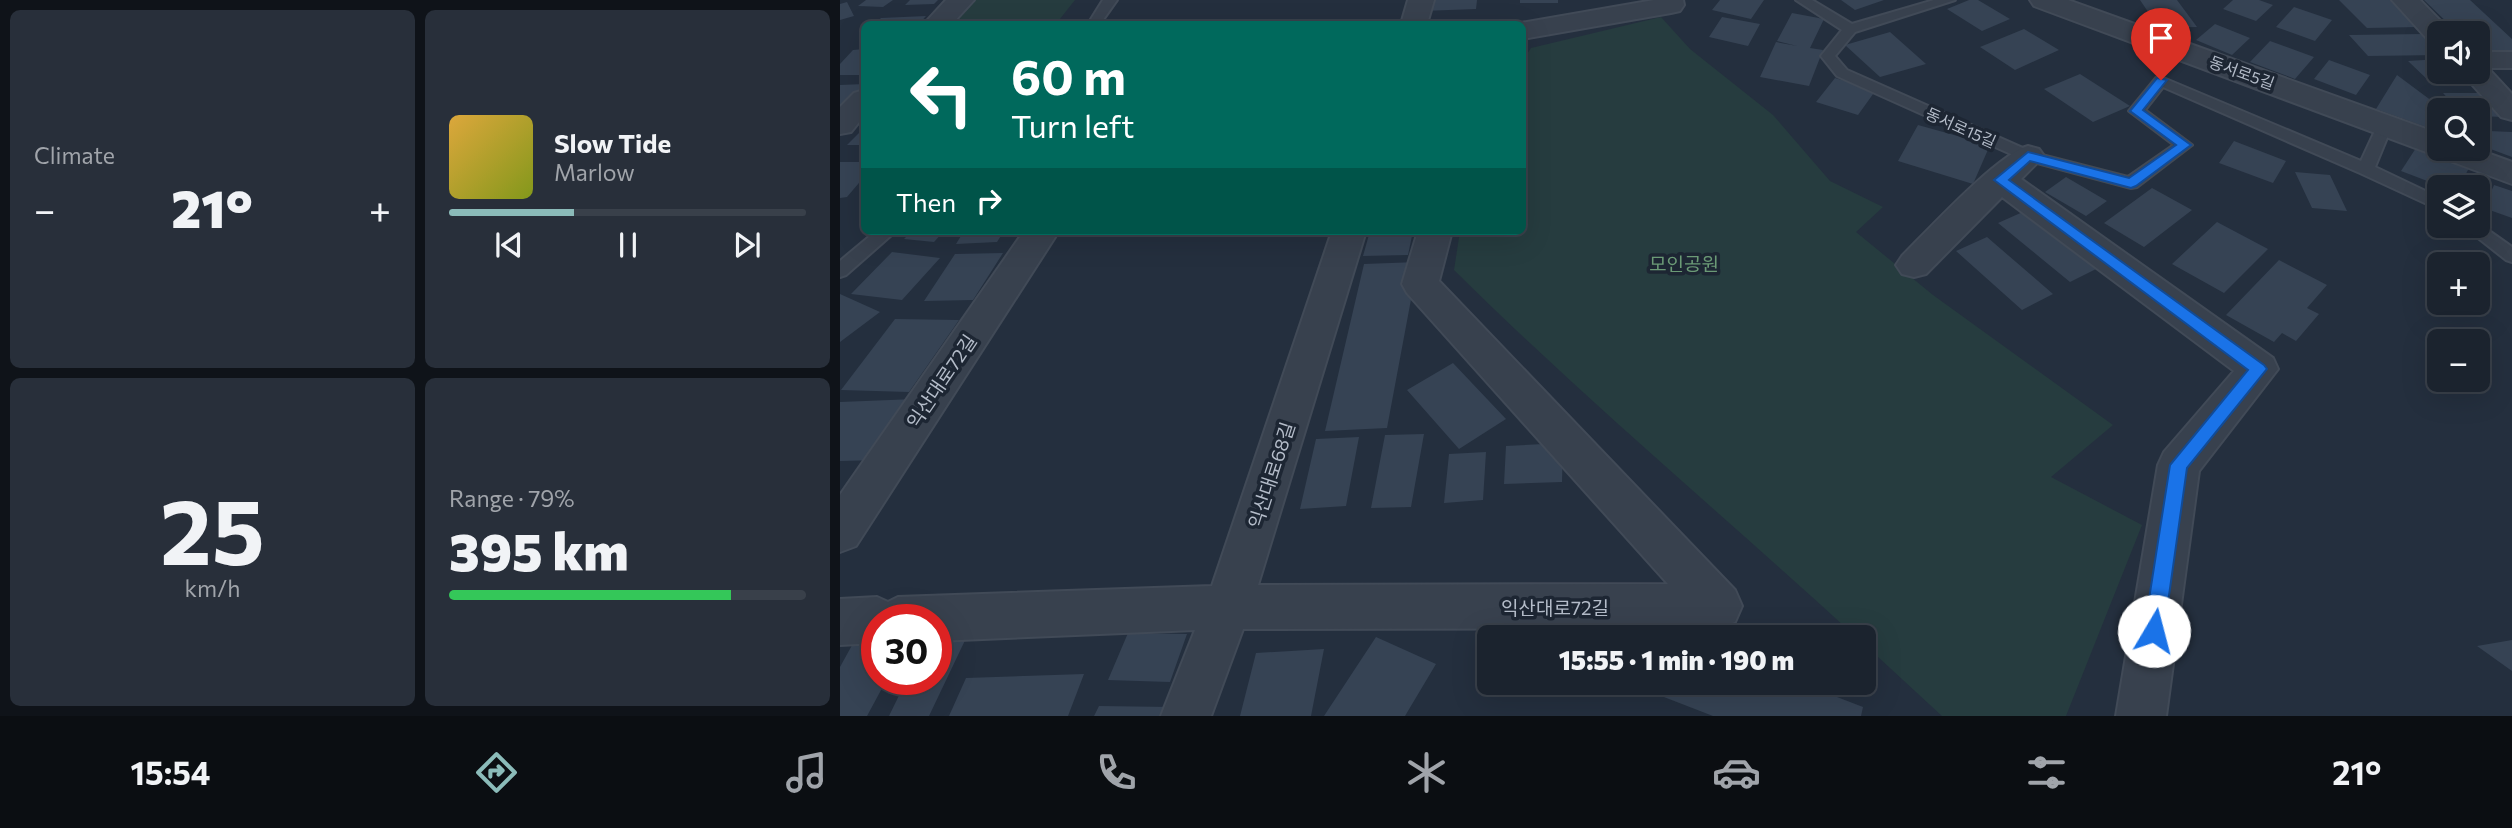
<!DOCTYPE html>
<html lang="en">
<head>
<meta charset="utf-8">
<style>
  body { margin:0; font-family:Commissioner,"Noto Sans KR",sans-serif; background:#282f3a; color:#f1f3f6; height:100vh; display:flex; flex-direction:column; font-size:26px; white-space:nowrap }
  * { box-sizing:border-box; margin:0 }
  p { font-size:23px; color:#a0a4aa }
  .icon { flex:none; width:38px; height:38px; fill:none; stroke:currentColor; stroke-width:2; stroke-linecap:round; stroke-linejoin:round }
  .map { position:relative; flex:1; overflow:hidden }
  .side { display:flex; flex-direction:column; gap:10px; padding:10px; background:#0f1319; width:840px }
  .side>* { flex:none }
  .banner { position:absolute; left:21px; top:21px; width:665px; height:214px; border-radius:10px; box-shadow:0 7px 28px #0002,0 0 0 2px #39404a; background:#00695c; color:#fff; overflow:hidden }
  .tools { position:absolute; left:1587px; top:21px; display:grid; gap:14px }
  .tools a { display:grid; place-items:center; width:63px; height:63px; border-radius:10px; background:#1b232e; box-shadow:0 7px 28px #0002,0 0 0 2px #39404a; font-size:35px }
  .speed { position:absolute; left:21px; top:604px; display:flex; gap:14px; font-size:35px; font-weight:700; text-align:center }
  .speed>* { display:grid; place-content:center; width:91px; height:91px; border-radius:50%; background:#1b232e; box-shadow:0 7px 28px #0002,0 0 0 2px #39404a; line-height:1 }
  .speed .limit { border:10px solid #d22; background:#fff; color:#111 }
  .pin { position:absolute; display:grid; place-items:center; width:60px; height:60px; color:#fff; margin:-72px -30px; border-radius:50% 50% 50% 0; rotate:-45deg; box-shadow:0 0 7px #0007 }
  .pin .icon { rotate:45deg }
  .me { position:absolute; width:77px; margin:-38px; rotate:8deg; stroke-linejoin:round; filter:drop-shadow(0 0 5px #0008) }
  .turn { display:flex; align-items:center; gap:24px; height:147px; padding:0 35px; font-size:32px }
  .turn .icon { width:91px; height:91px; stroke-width:2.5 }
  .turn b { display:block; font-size:49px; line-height:60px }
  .then { display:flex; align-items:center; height:66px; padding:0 35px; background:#0003; gap:14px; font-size:26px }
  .big { font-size:52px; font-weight:800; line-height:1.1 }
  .side .card { flex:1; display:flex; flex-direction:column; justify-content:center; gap:10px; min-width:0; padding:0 24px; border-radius:10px; background:#282f3a }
  .side .dial { align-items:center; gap:0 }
  .dial b { font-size:91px; line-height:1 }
  .song { display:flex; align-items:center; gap:21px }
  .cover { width:84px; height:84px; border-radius:10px; background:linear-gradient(135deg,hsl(40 70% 55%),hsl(70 70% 35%)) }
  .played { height:7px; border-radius:4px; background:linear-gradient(90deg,#8bbbb9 35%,#39404a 35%) }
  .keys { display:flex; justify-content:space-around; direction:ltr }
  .heat { display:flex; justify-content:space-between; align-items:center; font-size:38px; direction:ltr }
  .charge { height:10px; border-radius:5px; background:linear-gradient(90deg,#34c759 79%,#39404a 0) }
  .side .tiles { flex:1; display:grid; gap:10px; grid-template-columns:repeat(2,1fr) }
  .trip { position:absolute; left:637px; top:625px; width:399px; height:70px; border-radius:10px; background:#1b232e; box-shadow:0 7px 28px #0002,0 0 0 2px #39404a; font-weight:800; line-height:70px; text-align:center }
  .menu { display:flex; height:112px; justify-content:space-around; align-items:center; background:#0b0e12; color:#a0a4aa }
  .menu .icon { width:49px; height:49px }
  .menu .current { color:#8bbbb9 }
  .menu b { font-size:32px; color:#f1f3f6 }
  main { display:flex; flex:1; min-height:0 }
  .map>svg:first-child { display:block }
</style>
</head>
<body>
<main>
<section class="side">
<div class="tiles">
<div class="card"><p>Climate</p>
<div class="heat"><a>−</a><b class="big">21°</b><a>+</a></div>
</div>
<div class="card">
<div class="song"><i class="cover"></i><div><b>Slow Tide</b><p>Marlow</p></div></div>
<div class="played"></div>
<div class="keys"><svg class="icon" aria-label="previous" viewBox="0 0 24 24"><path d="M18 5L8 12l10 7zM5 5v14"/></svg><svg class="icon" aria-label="pause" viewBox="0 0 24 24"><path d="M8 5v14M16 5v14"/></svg><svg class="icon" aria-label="next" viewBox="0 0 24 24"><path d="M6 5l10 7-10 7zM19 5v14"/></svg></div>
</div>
<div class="card dial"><b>25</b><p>km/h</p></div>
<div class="card"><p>Range · 79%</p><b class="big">395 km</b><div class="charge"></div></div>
</div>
</section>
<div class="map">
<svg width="1672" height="716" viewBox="0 0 1672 716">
  <rect width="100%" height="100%" fill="#242f3e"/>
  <path fill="#263c3f" d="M135,0h100l-19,24h-103z
    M821,17l29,32 83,66 57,66 53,26 -27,25 77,63 180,130 -62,52 91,48 -76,191h-124l-78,-72v-7h-8c-134,-123 -273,-239 -402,-367l6,-39h62v-169l9,-14z"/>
  <path fill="#364354" d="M26,0h27l-10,7 -25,-1z
    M70,0h28l-4,4 -29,1z
    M584,0h53l-1,9 -54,2z
    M680,0h38v3h-38z
    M880,0h44l-13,19 -39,-9z
    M1001,0h43l-29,10z
    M1129,0h9l32,19 -28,12 -35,-22z
    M1300,0h37l20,27 -38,1z
    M1393,0h26l14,5 -17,16 -33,-12z
    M1499,0h52l28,27 -52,1z
    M1584,0h46l42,39v16l-34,-3v-19h-20z
    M7,2l7,14 -14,4v-16z
    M1454,7l38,13 -17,21 -39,-14z
    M952,13l32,6 -14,29 13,2 -14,36 -49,-9 16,-35 21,4 -20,-5z
    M86,16l-7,8h-44l6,-6z
    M882,17l38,7 -12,22 -39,-9z
    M1375,24l35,14 -18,17 -36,-15z
    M1184,29l35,21 -44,20 -35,-23z
    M1050,32l36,32 -46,13 -35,-32z
    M1584,34l16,15v6l-72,1 -19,-21z
    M1430,41l44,16 -19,22 -45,-17z
    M24,49v26h-24v-11l13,-14z
    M1600,59v13h21l10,9 -40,2 -23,-22z
    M1489,60l41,15 -14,20 -42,-16z
    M1240,74l50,32 -37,16 -49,-33z
    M1557,75l47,35h-4v22l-64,-23z
    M995,78l41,12 -18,25 -42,-13z
    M24,84v5l-13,17 -11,1v-22z
    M1603,93h38l22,24 -25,-1v-6h-20z
    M1078,125l72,20 -17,39 -75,-23z
    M24,128v17h-17z
    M1649,131l23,1v25l-27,-10z
    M1394,141l52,20 -13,22 -54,-20z
    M1576,148l53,20 -10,19h-16l-42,-16z
    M0,162h24v15l-17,20 -7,1z
    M1455,172l35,3 17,36 -35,-3z
    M1226,177l41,24 -21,15 -41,-24z
    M1654,185l18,6v27l-28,-10z
    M1312,188l40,22 -48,37 -40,-24z
    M1185,211l73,57 -28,14 -72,-59z
    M1377,222l51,27 -44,44 -52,-29z
    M72,231h32l-10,11 -30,-3z
    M124,231h40l-7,11 -41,2z
    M530,231h43l-5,24 -45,1z
    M1147,237l66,57 -31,16 -66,-59z
    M52,252l48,6 -38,42 -51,-6z
    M163,253l-30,47 -49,1 31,-47z
    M1439,260l48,25 -20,23 12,6 -23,27 -14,-8 -8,9 -48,-27z
    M578,262l-31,166 -62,3 39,-167z
    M0,294l40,18 -40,30z
    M55,319l64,1 -50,72 -68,-2z
    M613,363l53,56 -47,30 -52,-59z
    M75,399l-36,61 -39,1v-59z
    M584,434l-13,73 -40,1 14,-73z
    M519,437l-13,69 -46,3 16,-70z
    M723,443l-1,39 -58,2 2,-38z
    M646,452l-3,48 -39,3 5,-49z
    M96,632h33l-40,84h-40l18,-37h29z
    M288,633l59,1 -17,48 -62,-2z
    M536,637l60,27 -31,52h-81z
    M16,638h21v41h10l-20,37h-27v-49z
    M1672,640v31l-35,-25z
    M484,649l-13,67h-71l16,-63z
    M244,674l-16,42h-119l17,-38z
    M800,682h158l65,25 -2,9h-148l-75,-29z
    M259,706l72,1 -3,9h-74z"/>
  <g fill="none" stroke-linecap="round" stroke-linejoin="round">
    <g stroke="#414a57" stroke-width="4">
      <path id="service" d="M263,0h14l-17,24h-12z
        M956,0h16l40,24 82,-24h21l-100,32 -20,24 12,14 187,83 94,24 46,-32 -45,-34 27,-33 5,-1 200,84 19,-41h10l3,3 -18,44 65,31v12l-80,-37 -197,-86 -18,23 47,35 -55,42 -6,1 -109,-29 -185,-83 -16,-20 21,-26z
        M1638,223l34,24v15l-6,-2 -43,-34h15z
        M36,231h20l-50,44 -6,2v-16z"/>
    </g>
    <g stroke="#414a57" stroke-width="4">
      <path id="minor" d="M106,0h28l-22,24h-28z
        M568,0h26l-7,24h-26z
        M814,0h29l1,5 -4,6 -9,2 -149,26v-15h-7z
        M1190,0h38l372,134v15h36l36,13v22l-478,-178z
        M1552,0h28l32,33h-12v11l-10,-2z
        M1638,52h34v16h-24l24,26v26l-11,-3 -40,-45h17z
        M24,90v26l-13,16 -11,2v-27l14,-14z
        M1188,146l11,3 5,7 -23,23 252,179 5,11 -79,102 -33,245h-50l42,-251 6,-13 70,-81 -232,-174 -76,77 -12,3 -12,-3 -6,-9 6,-9c25,-25 96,-102 126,-110z
        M184,231h35l-203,315 -16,6v-57z
        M492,231h34l-108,354 410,-1 -261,-291 -5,-9 16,-53h34l-13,50 296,309 7,16 -7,16 -17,6 -475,1 -32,87h-50l34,-86 -259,11v-21h-59v23l-37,2v-46l37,-2 11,5 10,-5 314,-11z"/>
    </g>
    <use href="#service" fill="#38414e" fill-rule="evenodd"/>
    <use href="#minor" fill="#38414e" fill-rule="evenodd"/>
  </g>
  <path fill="#1a73e8" stroke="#114b97" stroke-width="2" d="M1317,78l10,2 -24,30 48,35 -55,41 -5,2 -101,-27 -21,19 255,185 3,4 -80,99 -23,163 -3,7 -7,3 -7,-3 -3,-7 26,-166 78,-95 -254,-190 34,-28 101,26 47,-33 -46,-34z"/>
  <g text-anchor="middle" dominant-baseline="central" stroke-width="7" stroke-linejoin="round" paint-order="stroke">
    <g font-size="16" fill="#b4bcc9" stroke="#1d2633">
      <text transform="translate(1402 72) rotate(20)">동서로5길</text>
      <text transform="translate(1121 127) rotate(24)">동서로15길</text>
    </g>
    <g font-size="19" fill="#6b9a76" stroke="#1d2633">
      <text x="844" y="263">모인공원</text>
    </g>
    <g font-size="19" fill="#b4bcc9" stroke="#1d2633">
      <text transform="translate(101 381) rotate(-56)">익산대로72길</text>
      <text transform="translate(431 475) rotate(-72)">익산대로68길</text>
      <text x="715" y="607">익산대로72길</text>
    </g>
  </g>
</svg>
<div class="tools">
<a><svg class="icon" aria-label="sound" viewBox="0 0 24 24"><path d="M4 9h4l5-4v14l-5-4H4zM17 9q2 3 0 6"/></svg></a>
<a><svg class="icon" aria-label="search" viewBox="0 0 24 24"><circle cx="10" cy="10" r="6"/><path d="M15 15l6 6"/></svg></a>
<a><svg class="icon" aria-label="layers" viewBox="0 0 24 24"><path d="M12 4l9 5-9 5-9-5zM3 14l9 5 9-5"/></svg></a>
<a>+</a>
<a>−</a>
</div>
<div class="speed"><div class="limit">30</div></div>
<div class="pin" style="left:1321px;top:80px;background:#d93025"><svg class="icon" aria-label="arrive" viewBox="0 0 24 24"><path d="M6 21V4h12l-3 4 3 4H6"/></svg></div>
<svg class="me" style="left:1314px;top:631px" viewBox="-20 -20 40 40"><circle r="19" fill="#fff"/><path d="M0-13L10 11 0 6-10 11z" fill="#1a73e8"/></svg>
<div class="trip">15:55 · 1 min · 190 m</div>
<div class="banner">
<div class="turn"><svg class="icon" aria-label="left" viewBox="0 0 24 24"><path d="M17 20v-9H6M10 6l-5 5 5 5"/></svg><div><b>60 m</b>Turn left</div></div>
<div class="then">Then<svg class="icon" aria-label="right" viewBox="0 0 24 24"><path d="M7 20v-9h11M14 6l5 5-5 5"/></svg></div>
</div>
</div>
</main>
<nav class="menu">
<b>15:54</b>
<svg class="icon current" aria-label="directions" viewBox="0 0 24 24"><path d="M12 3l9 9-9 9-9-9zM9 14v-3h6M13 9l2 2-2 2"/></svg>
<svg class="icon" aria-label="music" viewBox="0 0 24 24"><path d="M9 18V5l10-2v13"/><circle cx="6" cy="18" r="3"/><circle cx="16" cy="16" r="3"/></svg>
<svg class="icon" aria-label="phone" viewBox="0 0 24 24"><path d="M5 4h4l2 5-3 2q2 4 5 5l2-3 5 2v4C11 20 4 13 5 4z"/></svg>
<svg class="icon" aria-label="climate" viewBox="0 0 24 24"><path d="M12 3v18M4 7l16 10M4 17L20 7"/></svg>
<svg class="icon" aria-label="car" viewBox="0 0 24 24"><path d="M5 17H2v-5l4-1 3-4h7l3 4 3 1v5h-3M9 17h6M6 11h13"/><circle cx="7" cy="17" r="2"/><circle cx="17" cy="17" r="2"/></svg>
<svg class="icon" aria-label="filters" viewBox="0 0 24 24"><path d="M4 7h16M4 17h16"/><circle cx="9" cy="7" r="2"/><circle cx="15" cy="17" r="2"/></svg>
<b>21°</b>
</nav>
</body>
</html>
